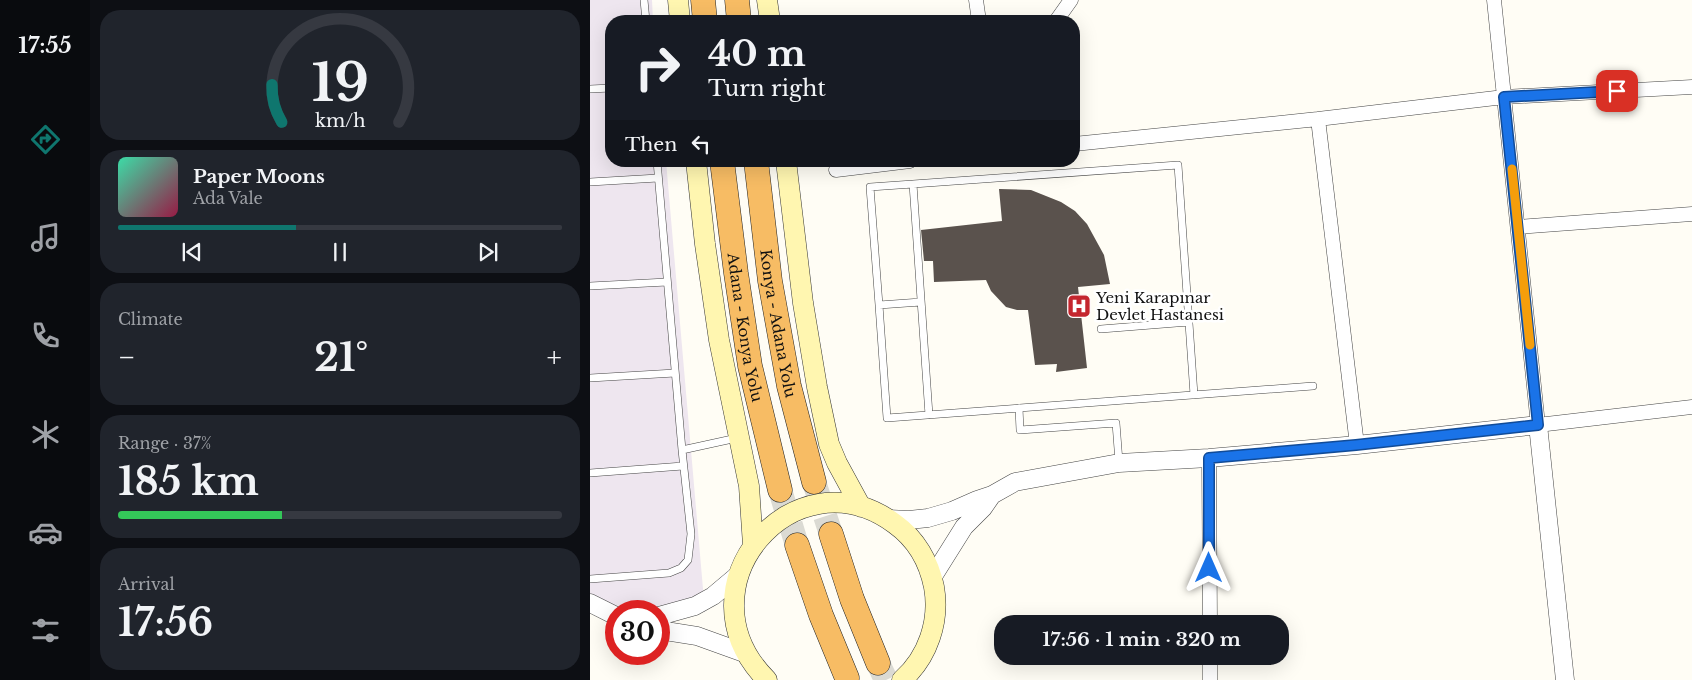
<!DOCTYPE html>
<html lang="en">
<head>
<meta charset="utf-8">
<style>
  body { margin:0; font-family:"Libre Baskerville",serif; background:#20242c; color:#f1f3f6; height:100vh; display:flex; flex-direction:column; font-size:19px; white-space:nowrap }
  * { box-sizing:border-box; margin:0 }
  p { font-size:16px; color:#9ea1a6 }
  .icon { flex:none; width:28px; height:28px; fill:none; stroke:currentColor; stroke-width:2; stroke-linecap:round; stroke-linejoin:round }
  .map { position:relative; flex:1; overflow:hidden }
  .side { display:flex; flex-direction:column; gap:10px; padding:10px; background:#0d0f14; width:500px }
  .side>* { flex:none }
  .hud { position:absolute; left:15px; top:15px; width:475px; height:152px; border-radius:20px; box-shadow:0 5px 20px #0002; background:#171b24; color:#f1f3f6; overflow:hidden }
  .speed { position:absolute; left:15px; top:600px; display:flex; gap:10px; font-size:25px; font-weight:700; text-align:center }
  .speed>* { display:grid; place-content:center; width:65px; height:65px; border-radius:50%; background:#171b24; box-shadow:0 5px 20px #0002; line-height:1 }
  .speed .limit { border:8px solid #d22; background:#fff; color:#111 }
  .pin { position:absolute; display:grid; place-items:center; width:42px; height:42px; color:#fff; margin:-21px; border-radius:10px; box-shadow:0 2px 8px #0006 }
  .me { position:absolute; width:55px; margin:-28px; rotate:0deg; stroke-linejoin:round; filter:drop-shadow(0 0 4px #0008) }
  .turn { display:flex; align-items:center; gap:18px; height:105px; padding:0 20px; font-size:22px }
  .turn .icon { width:65px; height:65px; stroke-width:2.5 }
  .turn b { display:block; font-size:35px; line-height:42px }
  .then { display:flex; align-items:center; height:48px; padding:0 20px; background:#0003; gap:10px; font-size:19px }
  .big { font-size:38px; font-weight:800; line-height:1.1 }
  .side .card { flex:1; display:flex; flex-direction:column; justify-content:center; gap:8px; min-width:0; padding:0 18px; border-radius:20px; background:#20242c }
  .side .dial { align-items:center; gap:0 }
  .dial svg { height:130px; overflow:visible; fill:none; stroke:#363941; stroke-width:7; stroke-linecap:round; text-anchor:middle }
  .dial text { fill:#f1f3f6; stroke:none }
  .song { display:flex; align-items:center; gap:15px }
  .cover { width:60px; height:60px; border-radius:8px; background:linear-gradient(135deg,hsl(160 70% 55%),hsl(340 70% 35%)) }
  .played { height:5px; border-radius:2px; background:linear-gradient(90deg,#0f766e 40%,#363941 40%) }
  .keys { display:flex; justify-content:space-around; direction:ltr }
  .heat { display:flex; justify-content:space-between; align-items:center; font-size:28px; direction:ltr }
  .charge { height:8px; border-radius:4px; background:linear-gradient(90deg,#34c759 37%,#363941 0) }
  .trip { position:absolute; left:404px; top:615px; width:295px; height:50px; border-radius:20px; background:#171b24; box-shadow:0 5px 20px #0002; font-weight:800; line-height:50px; text-align:center }
  main { display:flex; flex:1; min-height:0 }
  .tabs { display:flex; flex-direction:column; width:90px; justify-content:space-around; align-items:center; background:#090b0e; color:#9ea1a6 }
  .tabs .icon { width:35px; height:35px }
  .tabs .on { color:#0f766e }
  .tabs b { font-size:22px; color:#f1f3f6 }
  .map>svg:first-child { display:block }
</style>
</head>
<body>
<main>
<nav class="tabs">
<b>17:55</b>
<svg class="icon on" aria-label="directions" viewBox="0 0 24 24"><path d="M12 3l9 9-9 9-9-9zM9 14v-3h6M13 9l2 2-2 2"/></svg>
<svg class="icon" aria-label="music" viewBox="0 0 24 24"><path d="M9 18V5l10-2v13"/><circle cx="6" cy="18" r="3"/><circle cx="16" cy="16" r="3"/></svg>
<svg class="icon" aria-label="phone" viewBox="0 0 24 24"><path d="M5 4h4l2 5-3 2q2 4 5 5l2-3 5 2v4C11 20 4 13 5 4z"/></svg>
<svg class="icon" aria-label="climate" viewBox="0 0 24 24"><path d="M12 3v18M4 7l16 10M4 17L20 7"/></svg>
<svg class="icon" aria-label="car" viewBox="0 0 24 24"><path d="M5 17H2v-5l4-1 3-4h7l3 4 3 1v5h-3M9 17h6M6 11h13"/><circle cx="7" cy="17" r="2"/><circle cx="17" cy="17" r="2"/></svg>
<svg class="icon" aria-label="filters" viewBox="0 0 24 24"><path d="M4 7h16M4 17h16"/><circle cx="9" cy="7" r="2"/><circle cx="15" cy="17" r="2"/></svg>
</nav>
<section class="side">
<div class="card dial"><svg viewBox="0 0 100 80">
<path d="M14 69A42 42 0 1 1 86 69"/>
<path d="M14 69A42 42 0 0 1 8 46" stroke="#0f766e"/>
<text x="50" y="56" font-size="32" font-weight="700">19</text>
<text x="50" y="72" font-size="11">km/h</text>
</svg></div>
<div class="card">
<div class="song"><i class="cover"></i><div><b>Paper Moons</b><p>Ada Vale</p></div></div>
<div class="played"></div>
<div class="keys"><svg class="icon" aria-label="previous" viewBox="0 0 24 24"><path d="M18 5L8 12l10 7zM5 5v14"/></svg><svg class="icon" aria-label="pause" viewBox="0 0 24 24"><path d="M8 5v14M16 5v14"/></svg><svg class="icon" aria-label="next" viewBox="0 0 24 24"><path d="M6 5l10 7-10 7zM19 5v14"/></svg></div>
</div>
<div class="card"><p>Climate</p>
<div class="heat"><a>−</a><b class="big">21°</b><a>+</a></div>
</div>
<div class="card"><p>Range · 37%</p><b class="big">185 km</b><div class="charge"></div></div>
<div class="card"><p>Arrival</p><b class="big">17:56</b></div>
</section>
<div class="map">
<svg width="1102" height="680" viewBox="0 0 1102 680">
  <rect width="100%" height="100%" fill="#fffdf5"/>
  <path fill="#eee6ef" d="M0,0h62l1,21h-42v140h55l39,451 -46,1v-2h-43v3h-26z"/>
  <path fill="#5a524d" d="M409,189l32,1 30,12 14,9 12,13 17,31 6,29 -32,3 9,81 -31,4 1,-8 -22,1 -7,-55h-11l-11,-3 -15,-16 -5,-11 -52,2 -1,-21h-9l-3,-31 81,-9z"/>
  <g fill="none" stroke-linecap="round" stroke-linejoin="round">
    <path stroke="#dbdad3" stroke-width="24" stroke-dasharray="24 12" stroke-linecap="butt" d="M224,482l17,52
      M190,490l17,55
      M288,663l8,17"/>
    <g stroke="#444" stroke-width="8">
      <path id="service" d="M54,0l2,21
        M0,89l21,-1
        M0,182l68,-4
        M0,286l77,-4
        M331,302l-42,3 8,113 426,-32
        M289,305l-9,-118 43,-3
        M511,329l88,-7
        M0,378l85,-5
        M429,408l1,22 96,-7 3,39
        M339,415l-16,-231 265,-19 16,230
        M92,450l55,-12
        M0,473l93,-7
        M0,579l79,-6 12,-5 7,-8 3,-26 -9,-84 -25,-289"/>
    </g>
    <g stroke="#444" stroke-width="15">
      <path id="minor" d="M386,0l3,21
        M904,0l44,425 154,-18
        M466,21l15,-21
        M728,119l39,326
        M484,144l244,-25 186,-22 188,-10
        M246,170l74,-9
        M928,227l174,-13
        M619,458l1,166
        M620,656v24"/>
    </g>
    <g stroke="#444" stroke-width="19">
      <path id="tertiary" d="M298,519l21,1 19,-2 24,-7 25,-11 15,-5 23,-13 104,-19 90,-5 148,-13 181,-20 27,255
        M342,578l32,-51 19,-19 9,-13
        M0,603l26,13
        M69,616l36,-10 18,-10 25,-21
        M69,630l38,6 50,18"/>
    </g>
    <g stroke="#333" stroke-width="21">
      <path id="secondary" d="M88,0l2,21
        M177,0l3,21
        M106,161l9,83 14,96 30,146 4,59
        M196,161l17,142 14,84 12,57 8,19 24,44
        M177,680c-92,-92 27,-231 128,-156 21,15 34,38 39,63 6,34 -6,70 -32,93"/>
    </g>
    <g stroke="#222" stroke-width="25">
      <g id="trunk">
        <path d="M113,0l2,21"/>
        <path d="M147,0l2,21"/>
        <path id="s1" d="M132,161l14,112 14,93 30,124"/>
        <path id="s2" d="M166,161l14,120 19,105 25,96"/>
        <path d="M241,534l21,65 26,64"/>
        <path d="M207,545l24,70 26,63"/>
      </g>
    </g>
    <use href="#service" stroke="#fff" stroke-width="7"/>
    <use href="#minor" stroke="#fff" stroke-width="14"/>
    <use href="#tertiary" stroke="#fff" stroke-width="18"/>
    <use href="#secondary" stroke="#fff6b0" stroke-width="20"/>
    <use href="#trunk" stroke="#f7bc64" stroke-width="24"/>
  </g>
  <g fill="none" stroke-linecap="round" stroke-linejoin="round">
    <g stroke="#114b97" stroke-width="12">
      <path id="route" d="M619,568v-110l147,-13 182,-20 -34,-328 113,-6"/>
    </g>
    <use href="#route" stroke="#1a73e8" stroke-width="9"/>
    <path stroke="#f59e0b" stroke-width="9" d="M922,169l18,176"/>
  </g>
  <defs>
    <g id="hospital-square" transform="scale(1.25)"><rect x="-9" y="-9" width="18" height="18" rx="4" fill="#c4262e" stroke="#fff"/><path d="M-5-5h3v3.5h4V-5h3V5h-3V1.5h-4V5h-3Z" fill="#fff"/></g>
  </defs>
  <g fill-rule="evenodd">
    <use href="#hospital-square" x="489" y="306"/>
  </g>
  <g text-anchor="middle" dominant-baseline="central" stroke-width="5" stroke-linejoin="round" paint-order="stroke">
    <g font-size="15" fill="#111" stroke="#fff" text-anchor="start">
      <text x="506" y="297">Yeni Karapınar<tspan x="506" dy="17">Devlet Hastanesi</tspan></text>
    </g>
    <g font-size="15" fill="#111" stroke="#fff">
      <text stroke="none"><textPath href="#s2" startOffset="164">Konya - Adana Yolu</textPath></text>
      <text stroke="none"><textPath href="#s1" startOffset="168">Adana - Konya Yolu</textPath></text>
    </g>
  </g>
</svg>
<div class="speed"><div class="limit">30</div></div>
<div class="pin" style="left:1027px;top:91px;background:#d93025"><svg class="icon" aria-label="arrive" viewBox="0 0 24 24"><path d="M6 21V4h12l-3 4 3 4H6"/></svg></div>
<svg class="me" style="left:619px;top:568px" viewBox="-20 -20 40 40"><path d="M0-17L14 15 0 8-14 15z" fill="#1a73e8" stroke="#fff" stroke-width="4"/></svg>
<div class="trip">17:56 · 1 min · 320 m</div>
<div class="hud">
<div class="turn"><svg class="icon" aria-label="right" viewBox="0 0 24 24"><path d="M7 20v-9h11M14 6l5 5-5 5"/></svg><div><b>40 m</b>Turn right</div></div>
<div class="then">Then<svg class="icon" aria-label="left" viewBox="0 0 24 24"><path d="M17 20v-9H6M10 6l-5 5 5 5"/></svg></div>
</div>
</div>
</main>
</body>
</html>
